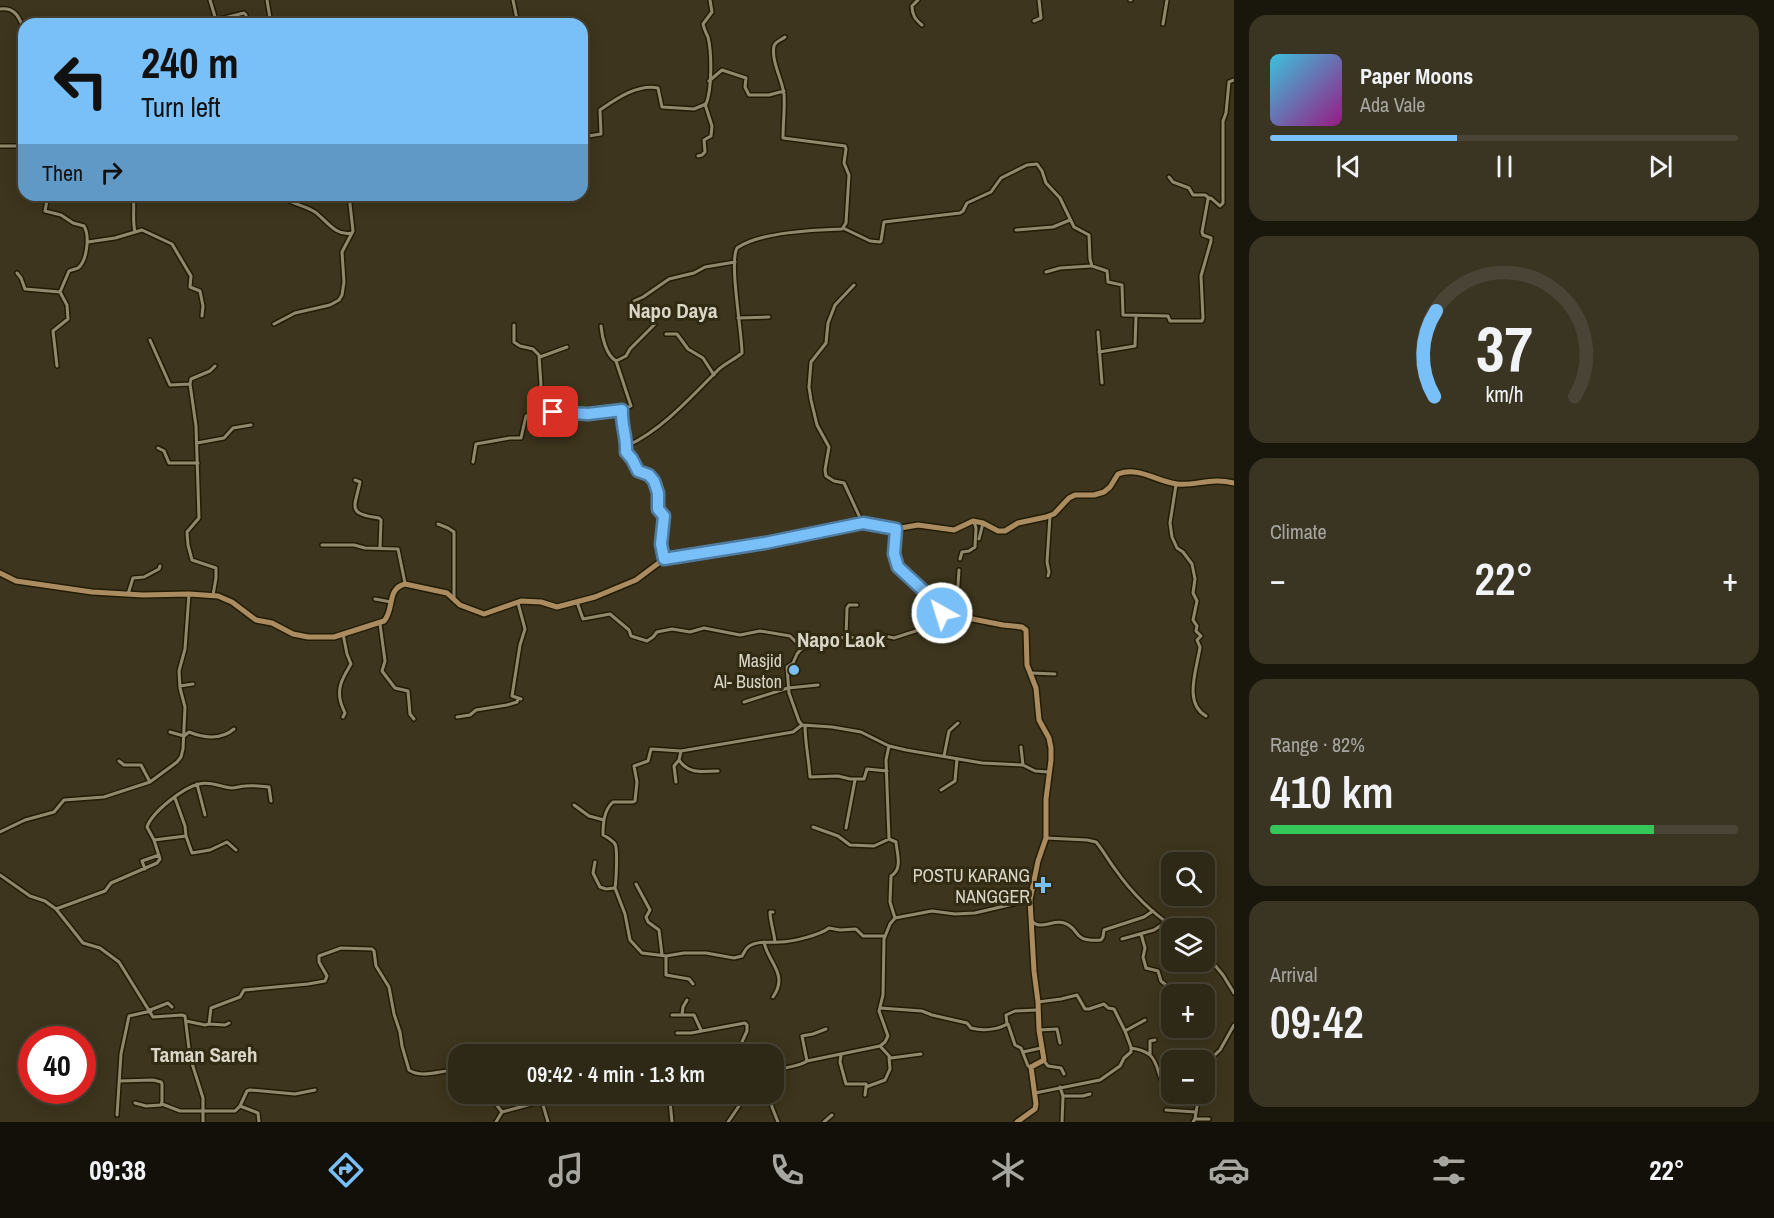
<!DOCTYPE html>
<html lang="en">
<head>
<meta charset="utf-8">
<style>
  body { margin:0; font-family:"Archivo Narrow",sans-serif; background:#3a3423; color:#f1f3f6; height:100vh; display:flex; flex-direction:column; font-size:22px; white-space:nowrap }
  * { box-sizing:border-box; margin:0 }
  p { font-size:20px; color:#a7a6a1 }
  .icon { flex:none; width:33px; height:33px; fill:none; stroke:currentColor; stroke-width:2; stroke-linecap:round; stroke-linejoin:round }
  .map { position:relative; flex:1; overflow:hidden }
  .side { display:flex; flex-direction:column; gap:15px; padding:15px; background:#19160c; width:540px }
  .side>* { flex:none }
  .top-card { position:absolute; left:18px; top:18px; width:570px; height:183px; border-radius:18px; box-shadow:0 3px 15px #0003,0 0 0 2px #494435; background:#79bff8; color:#111; overflow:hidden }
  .tools { position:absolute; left:1161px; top:852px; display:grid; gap:12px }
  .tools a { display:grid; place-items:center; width:54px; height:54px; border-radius:12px; background:#2e2816; box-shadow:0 3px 15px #0003,0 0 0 2px #494435; font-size:30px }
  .speed { position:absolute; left:18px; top:1026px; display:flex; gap:12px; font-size:30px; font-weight:700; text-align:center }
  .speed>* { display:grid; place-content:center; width:78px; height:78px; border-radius:50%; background:#2e2816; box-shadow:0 3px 15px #0003,0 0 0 2px #494435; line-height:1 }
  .speed .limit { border:9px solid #d22; background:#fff; color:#111 }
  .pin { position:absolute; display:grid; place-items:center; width:51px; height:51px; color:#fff; margin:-26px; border-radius:12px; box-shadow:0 3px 9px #0006 }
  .me { position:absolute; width:66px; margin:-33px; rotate:321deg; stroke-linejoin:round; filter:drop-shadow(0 0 4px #0008) }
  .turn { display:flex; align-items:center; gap:21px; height:126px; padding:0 24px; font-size:27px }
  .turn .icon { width:78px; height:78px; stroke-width:2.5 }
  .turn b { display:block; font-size:42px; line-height:51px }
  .then { display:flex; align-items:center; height:57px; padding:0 24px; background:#0003; gap:12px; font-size:22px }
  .big { font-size:45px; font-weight:600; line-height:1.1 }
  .side .tile { flex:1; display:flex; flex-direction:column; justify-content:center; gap:9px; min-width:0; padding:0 21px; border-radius:18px; background:#3a3423 }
  .side .dial { align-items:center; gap:0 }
  .dial svg { height:156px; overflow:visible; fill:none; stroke:#494435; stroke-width:7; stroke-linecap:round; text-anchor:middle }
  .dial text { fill:#f1f3f6; stroke:none }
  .song { display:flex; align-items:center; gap:18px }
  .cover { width:72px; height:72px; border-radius:9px; background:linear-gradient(135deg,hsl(190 70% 55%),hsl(310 70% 35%)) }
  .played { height:6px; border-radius:3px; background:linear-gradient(90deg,#79bff8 40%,#494435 40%) }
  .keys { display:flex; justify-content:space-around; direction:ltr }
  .heat { display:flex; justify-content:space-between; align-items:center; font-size:33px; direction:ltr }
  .charge { height:9px; border-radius:4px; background:linear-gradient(90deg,#34c759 82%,#494435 0) }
  .trip { position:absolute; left:448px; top:1044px; width:336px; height:60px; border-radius:18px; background:#2e2816; box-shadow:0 3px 15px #0003,0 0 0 2px #494435; font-weight:600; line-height:60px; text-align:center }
  .dock { display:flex; height:96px; justify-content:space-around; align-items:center; background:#121009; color:#a7a6a1 }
  .dock .icon { width:42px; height:42px }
  .dock .current { color:#79bff8 }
  .dock b { font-size:27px; color:#f1f3f6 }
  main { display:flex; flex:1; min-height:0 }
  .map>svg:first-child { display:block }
</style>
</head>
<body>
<main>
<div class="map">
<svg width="1234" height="1122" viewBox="0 0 1234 1122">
  <rect width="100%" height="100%" fill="#3d351d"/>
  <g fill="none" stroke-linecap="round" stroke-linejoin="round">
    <g stroke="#231c05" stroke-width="6">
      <path id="street" d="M210,0l6,20 28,-7 2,2v9
        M267,0l3,18
        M513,0l5,24
        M918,0l-6,6c0,9 3,13 10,19
        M1130,0h1
        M0,9c15,-2 19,8 24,20
        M1034,21l7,-3 -2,-18
        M1163,24l4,-24
        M709,81l13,-11 24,8 -1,9 4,8h20l15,-4
        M582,137l19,-3 -1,-24c16,-11 37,-26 58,-22l4,19 32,2 12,-5c6,-14 6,-51 2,-67 -2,-4 -4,-8 -5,-13l9,-12 -2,-12
        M0,146h24
        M698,156l4,-1 3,-3 -1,-12 7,-4 1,-10 -7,-22
        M1169,177l4,5 16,6 4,7h12l4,3
        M48,195l-3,16 16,4 12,8 11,3c6,10 3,35 -6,42 -2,1 -7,2 -9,3l-9,21 7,13 1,14 -15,12 4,35
        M133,195c2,12 -1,25 2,37
        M279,195c8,8 26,10 36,17 11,8 21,25 37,21l1,-2 -4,-36
        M843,228l27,13 10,1 1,-1 3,-19 76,-9 3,-2 4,-8 24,-11 10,-14 26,-13 10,-1 5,7 4,12 14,15 14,29 15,8 1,24 2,7 15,5 1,11 14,3 1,30 45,1 2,5h32l1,-3 -2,-42 10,-35v-3l-8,-3 -1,-3 6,-33 3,-1 9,8 3,-3v-82l3,-8 3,-31 5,-2
        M1016,230l37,-3 17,-7
        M88,242l27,-4 27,-8 30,14 19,32 -1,11 10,4 3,15 -1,10
        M1046,272l14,-4 31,-2
        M17,273l4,5 4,11 35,3
        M854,285l-19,20 -7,18 -2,20 -15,19 -2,25 2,13 6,25 12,22 -4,23 1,6 8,5 10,2 18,39
        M639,313l-5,-12 9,-4 26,-18 25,-6 11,-6 30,-5
        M738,318l31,-1
        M274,324l21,-11 35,-8 9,-5 3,-5 2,-13 -2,-30 10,-19
        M655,324l-25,25 -4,7 -10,5 15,45 -9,4c0,15 5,26 4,42l6,7 6,13 11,3 5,6 4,12v15l6,8 -3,28 3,15
        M514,325v17l6,4 13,3 6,6 2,30 -4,8 2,19
        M601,326c1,11 5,29 15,35
        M1098,332l4,51
        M666,334h11l11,15 15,9 11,17
        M150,340l20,45 20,-1 6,42 3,92 -12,14 1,13 4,15 24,8v10l-3,17
        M1099,352l36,-6 1,-30
        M540,357l27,-10
        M190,384l1,-5 19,-8 5,-5
        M197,443l27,-5 9,-10 18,-3
        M627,446c36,-17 64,-49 92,-77 7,-6 16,-10 23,-16 0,-21 -13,-91 -5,-105 23,-16 77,-18 105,-19l4,-6 3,-48 -5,-12 2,-14 -1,-3 -62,-8c0,-15 2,-29 1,-44 -2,-15 -13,-33 -10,-48 1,-4 7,-6 11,-9
        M158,448l6,3 5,12h29
        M473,462l3,-18 34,-6h11l5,-22c15,-10 45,-2 62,-2 11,-1 23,-3 34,-4
        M355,480l5,2c-5,25 -14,32 19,36l2,2 -1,28
        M1176,485l-6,38 2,14 5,11 6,4 9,12 3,15 -2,14 4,8 -4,19 4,6 -1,5 5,5 -4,4 3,7c-3,22 -17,56 6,69
        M438,524l10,4 6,4v67
        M979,539l4,-16
        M322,545h32l11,3 33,1 7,34
        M960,559l2,-7 7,-1 6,-4 1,-19 -2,-6
        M1048,576l1,-4 -2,-10 3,-46
        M128,594l5,-16 11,-1 15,-8 1,-3
        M375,599l16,3
        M577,602l6,17 27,-5 19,16 2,6 16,5 6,-4 4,-5 15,-3 18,3 14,-4 36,7 20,-4 30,5 12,12
        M518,603l7,26 -5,16 -8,51 9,3
        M942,613l-17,15 -31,10 -14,-3 -16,3 -20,-1 -21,8 -21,3 -5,6 -4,9 -6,4 2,26 10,28 3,4 30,2 29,5 28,14 17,4 76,13 41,2 12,6 14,1
        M956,614l3,-44
        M958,617l1,19
        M380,624l5,37 -3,10 13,17 13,3 2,23 4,5
        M846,637l1,-29 2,-3h8
        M1031,673l24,1
        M180,686l13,-2
        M744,702l44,-14 30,-3
        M343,717l2,-4c-1,-3 -3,-6 -4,-10 -5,-16 3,-27 10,-39l-4,-10 -4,-20
        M457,717l13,-2 6,-5 31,-5 10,-3 1,-3
        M805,725c0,18 4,35 5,52l28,-1 12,3h14l3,-10 20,2
        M170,732l14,4 5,-4c15,6 32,8 45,-3
        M889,746l-3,14 3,79
        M1021,747l2,18
        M944,756l5,-25 9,-8
        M679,760c10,15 24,11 39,11
        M119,761l5,4h17l9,17
        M676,782l-2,-16 5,-6 2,-9
        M197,784l8,31
        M941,790l14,-9 2,-22
        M175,798l10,28 1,10
        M574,805l15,11 15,4
        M846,828l9,-48
        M0,832l25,-12 29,-8 10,-12 40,-3 46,-15 27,-20 4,-5 2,-8 2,-42 -5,-19 -1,-17 6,-22 4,-55
        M1046,838l41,2 9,2c7,8 12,18 19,27 16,23 37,44 60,59
        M154,840l-7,-13c5,-15 37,-40 52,-43 12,-3 21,3 33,4 4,0 9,-2 13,-2 8,-1 16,0 24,1l2,14
        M595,862l-2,11 7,14 6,2 9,-1 10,26 5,26 12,13 24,3 18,-3h22l28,5 8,-2c2,-3 3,-6 5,-8 8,-8 23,-5 33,-6 12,0 40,-7 49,-14l11,2 16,-1 7,7h21
        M145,869l-3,-8 17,-6
        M0,875l30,21 15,5 11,8 27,34 17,5 19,14 34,55 29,-2 3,1 5,41 13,41v24
        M636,884l14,26 -4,7 2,5 11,8 3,25
        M615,888c1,-6 3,-39 0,-44 -3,-4 -8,-7 -12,-9 0,-12 1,-25 10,-33h20l2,-1 2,-19 -3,-16 14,-5 3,-12 30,2 112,-19 9,-7
        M56,909l49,-18 6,-8 46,-20 3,-4 -6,-19 32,-4 6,17 18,-3 17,-8 9,8
        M773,912h-3c0,9 4,20 5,30
        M895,918l37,-7 23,3 20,-1 55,-13
        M1032,921c8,10 21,-2 32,2 18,6 6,19 37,17l2,-3 1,-7 40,-13 9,-6
        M1141,934l4,14 -2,9 3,11 12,3 3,10 5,4
        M1122,939l32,-9 12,-8
        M764,942c4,21 25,32 9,55
        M1204,952l19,23 11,18
        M666,956v19l23,4 4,5
        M1038,1002l23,-3 16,-4 8,14h4l15,-5 4,4 6,1 11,22 20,-11
        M880,1008l42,3 10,4 35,8 4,5c11,3 27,2 36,-4l-1,-9 9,-4 22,-1
        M150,1010l18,-7 4,4
        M672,1015h22l7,15
        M682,1015l1,-8 4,-7
        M186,1021l19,4 4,-1 2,-16 29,-11 4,-7 64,-6 17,-3 2,-5 -8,-14v-6l22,-8 31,1 2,2 2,15 13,21 5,27 6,18 2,14 7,24c13,9 32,0 48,0l2,7
        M209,1024l16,1 4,-2
        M1008,1024l7,21 6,3 7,18 3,1
        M1039,1030l18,-1 3,14
        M677,1033h14l54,-10 2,2v6l-6,13c3,5 12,5 14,10
        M880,1046l11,12 30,-4
        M1131,1048c7,1 14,3 19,7 11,10 7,31 22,36
        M1023,1052l18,-4
        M841,1055l-1,7 6,22h20l1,3
        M1150,1055v-14l5,-1
        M807,1061l-5,-25 11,-2 13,-5
        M1044,1061l4,5 13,2 3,6
        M1204,1067l1,-3 15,-14 14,-25
        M119,1081l34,-1 8,2 1,2v17l-1,4 -15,1 -11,-3
        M774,1082l4,-11c9,-5 20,-4 29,-10l73,-15 5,-4 3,-6 -9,-25 4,-16 1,-56 6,-15 5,-6 -5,-16 1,-26c12,-7 6,-22 5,-34l-7,-3 -15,7 -24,-1 -12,-9 -25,-9
        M1060,1087l3,9 -1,26
        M1035,1093l65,-13 20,-14 4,-8 7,-6v-5l-6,-16
        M488,1094l14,18 37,-10 4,3 5,17
        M770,1094l2,13 6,15
        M865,1095l1,-8 19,-7 5,-11 -1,-12
        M1063,1096h20l7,-2
        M1198,1096l9,-1 2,-6
        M670,1101l2,21
        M162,1104l18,7h55l5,-5 18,7 1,9
        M240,1106l7,-15 3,-1 45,4 20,-4
        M1166,1110l30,2
        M117,1115l4,-61 8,-38 22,-5
        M1195,1119h14
        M496,1122l6,-10
        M728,1122l11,-16v-12
        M824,1122l8,-7
        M1193,1122l2,-3 4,-25"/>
    </g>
    <g stroke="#231c05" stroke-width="8">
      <path id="secondary" d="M895,529l-1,25 4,13 27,25 17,21 61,12 19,2 4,3 1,35 9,23 3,32 10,18 2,10v12l-5,39v39l-8,23 -8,39 4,71 4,31 1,28 5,30 -13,7 5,37 -1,5 -18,13
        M0,573l16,8 76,11 51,3 46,-1 29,2 14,6 24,18 16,3 21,11 15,3h26l50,-16c11,-12 2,-32 21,-37l42,9 13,12 24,9 37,-13 20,1 16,5 38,-10 41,-17 28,-21 101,-16 98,-20 32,6 23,-4 36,5 19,-9 10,2 15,8h7l13,-8 28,-6 8,-3 15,-16 6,-3h19l10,-3 6,-5 8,-13c21,-8 39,8 59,10 20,2 34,-7 57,-1"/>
    </g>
    <use href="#street" stroke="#91886e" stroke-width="3"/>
    <use href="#secondary" stroke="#ab8b60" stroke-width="5"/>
  </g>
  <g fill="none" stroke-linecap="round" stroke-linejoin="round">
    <g stroke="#4f7ca1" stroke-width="15">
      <path id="route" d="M553,412l35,2 34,-4c-1,15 5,27 4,42l6,7 6,12 11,4 5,6 4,12v16l6,7 -3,28 3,15 101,-16 98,-20 33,6 -2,25 4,13 27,25 17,21"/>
    </g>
    <use href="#route" stroke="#79bff8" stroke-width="10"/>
  </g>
  <g fill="#79bff8" stroke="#322b13" stroke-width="2">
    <circle cx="794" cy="670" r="6"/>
    <path d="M1040 876h6v6h6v6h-6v6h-6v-6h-6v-6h6z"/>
  </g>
  <g text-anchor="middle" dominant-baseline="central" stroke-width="6" stroke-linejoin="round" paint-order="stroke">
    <g font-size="18" fill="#d9d5c7" stroke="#322b13" text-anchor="end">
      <text x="782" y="660">Masjid<tspan x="782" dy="21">Al- Buston</tspan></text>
      <text x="1030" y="875">POSTU KARANG<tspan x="1030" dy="21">NANGGER</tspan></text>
    </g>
    <g font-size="21" font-weight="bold" fill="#d9d5c7" stroke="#322b13">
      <text x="673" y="310">Napo Daya</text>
      <text x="841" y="639">Napo Laok</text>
      <text x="204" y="1054">Taman Sareh</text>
    </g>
  </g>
</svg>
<div class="tools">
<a><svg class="icon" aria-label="search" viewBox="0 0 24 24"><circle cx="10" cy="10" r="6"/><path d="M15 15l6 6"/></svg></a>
<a><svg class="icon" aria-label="layers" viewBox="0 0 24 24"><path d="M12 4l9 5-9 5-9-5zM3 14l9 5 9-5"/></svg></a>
<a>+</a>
<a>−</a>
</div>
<div class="speed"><div class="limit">40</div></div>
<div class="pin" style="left:553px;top:412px;background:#d93025"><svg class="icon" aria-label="arrive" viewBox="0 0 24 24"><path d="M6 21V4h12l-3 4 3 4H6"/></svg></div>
<svg class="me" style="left:942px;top:613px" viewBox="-20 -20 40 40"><circle r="17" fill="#79bff8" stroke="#fff" stroke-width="3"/><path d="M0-11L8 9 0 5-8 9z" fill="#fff"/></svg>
<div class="trip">09:42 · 4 min · 1.3 km</div>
<div class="top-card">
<div class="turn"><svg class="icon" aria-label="left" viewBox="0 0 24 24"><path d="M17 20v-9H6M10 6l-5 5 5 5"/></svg><div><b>240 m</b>Turn left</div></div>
<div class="then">Then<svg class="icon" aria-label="right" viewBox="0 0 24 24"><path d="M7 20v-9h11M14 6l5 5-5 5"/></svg></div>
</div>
</div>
<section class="side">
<div class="tile">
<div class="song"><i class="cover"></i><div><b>Paper Moons</b><p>Ada Vale</p></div></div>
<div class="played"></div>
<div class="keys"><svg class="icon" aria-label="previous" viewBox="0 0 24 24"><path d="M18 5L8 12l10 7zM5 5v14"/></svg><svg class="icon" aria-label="pause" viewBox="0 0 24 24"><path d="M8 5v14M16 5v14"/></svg><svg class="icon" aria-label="next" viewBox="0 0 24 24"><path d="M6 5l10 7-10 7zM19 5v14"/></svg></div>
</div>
<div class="tile dial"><svg viewBox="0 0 100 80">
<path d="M14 69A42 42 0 1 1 86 69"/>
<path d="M14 69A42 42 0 0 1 15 25" stroke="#79bff8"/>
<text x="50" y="56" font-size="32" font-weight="700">37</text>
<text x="50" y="72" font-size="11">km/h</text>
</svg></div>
<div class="tile"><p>Climate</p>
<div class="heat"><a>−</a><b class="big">22°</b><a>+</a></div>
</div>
<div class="tile"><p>Range · 82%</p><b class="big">410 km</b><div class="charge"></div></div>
<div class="tile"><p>Arrival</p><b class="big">09:42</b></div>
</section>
</main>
<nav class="dock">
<b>09:38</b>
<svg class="icon current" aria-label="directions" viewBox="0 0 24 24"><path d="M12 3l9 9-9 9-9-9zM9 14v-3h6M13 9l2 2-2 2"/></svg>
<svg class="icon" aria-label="music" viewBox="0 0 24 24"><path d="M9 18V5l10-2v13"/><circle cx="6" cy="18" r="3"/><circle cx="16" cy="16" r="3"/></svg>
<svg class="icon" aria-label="phone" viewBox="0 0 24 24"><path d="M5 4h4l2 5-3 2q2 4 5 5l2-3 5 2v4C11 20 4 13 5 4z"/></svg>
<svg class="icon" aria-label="climate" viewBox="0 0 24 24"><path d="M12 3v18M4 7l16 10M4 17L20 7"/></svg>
<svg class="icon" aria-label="car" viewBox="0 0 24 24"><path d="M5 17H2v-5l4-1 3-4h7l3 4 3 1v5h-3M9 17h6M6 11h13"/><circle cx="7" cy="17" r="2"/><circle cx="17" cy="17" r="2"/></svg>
<svg class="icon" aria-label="filters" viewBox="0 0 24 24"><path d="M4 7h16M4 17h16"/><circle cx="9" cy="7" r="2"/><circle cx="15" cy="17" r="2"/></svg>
<b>22°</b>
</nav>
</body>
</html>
